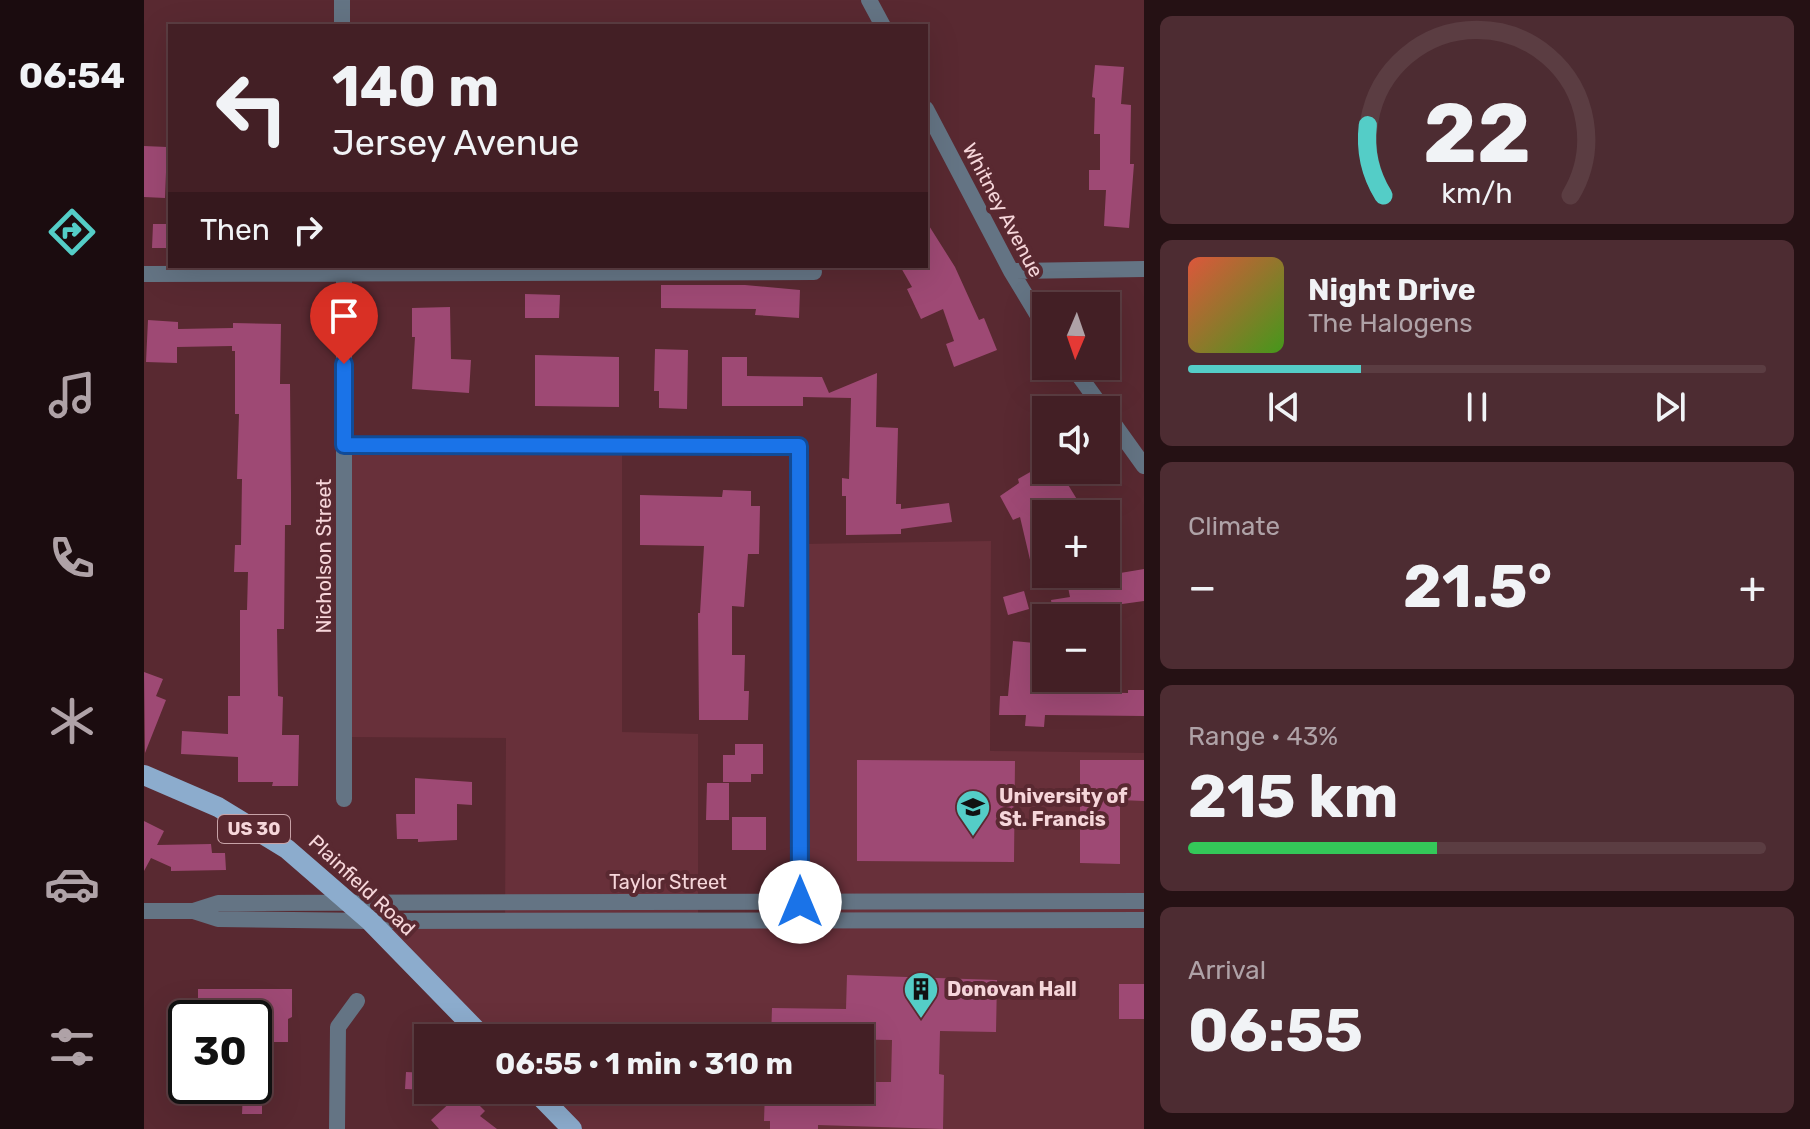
<!DOCTYPE html>
<html lang="en">
<head>
<meta charset="utf-8">
<style>
  body { margin:0; font-family:Rubik,sans-serif; background:#4d2c32; color:#f1f3f6; height:100vh; display:flex; flex-direction:column; font-size:30px; white-space:nowrap }
  * { box-sizing:border-box; margin:0 }
  p { font-size:26px; color:#afa2a7 }
  .icon { flex:none; width:44px; height:44px; fill:none; stroke:currentColor; stroke-width:2; stroke-linecap:round; stroke-linejoin:round }
  .map { position:relative; flex:1; overflow:hidden }
  .sheet { display:flex; flex-direction:column; gap:16px; padding:16px; background:#251114; width:666px }
  .sheet>* { flex:none }
  .banner { position:absolute; left:24px; top:24px; width:760px; height:244px; border-radius:0px; box-shadow:0 8px 32px #0002,0 0 0 2px #5b3d42; background:#431f25; color:#f1f3f6; overflow:hidden }
  .needle { width:52px; rotate:182deg }
  .controls { position:absolute; left:888px; top:292px; display:grid; gap:16px }
  .controls a { display:grid; place-items:center; width:88px; height:88px; border-radius:0px; background:#431f25; box-shadow:0 8px 32px #0002,0 0 0 2px #5b3d42; font-size:40px }
  .speed { position:absolute; left:24px; top:1000px; display:flex; gap:16px; font-size:40px; font-weight:700; text-align:center }
  .speed>* { display:grid; place-content:center; width:104px; height:104px; border-radius:50%; background:#431f25; box-shadow:0 8px 32px #0002,0 0 0 2px #5b3d42; line-height:1 }
  .speed .limit { border:4px solid #111; border-radius:12px; background:#fff; color:#111 }
  .pin { position:absolute; display:grid; place-items:center; width:68px; height:68px; color:#fff; margin:-82px -34px; border-radius:50% 50% 50% 0; rotate:-45deg; box-shadow:0 0 8px #0007 }
  .pin .icon { rotate:45deg }
  .me { position:absolute; width:88px; margin:-44px; rotate:0deg; stroke-linejoin:round; filter:drop-shadow(0 0 6px #0008) }
  .turn { display:flex; align-items:center; gap:28px; height:168px; padding:0 32px; font-size:36px }
  .turn .icon { width:104px; height:104px; stroke-width:2.5 }
  .turn b { display:block; font-size:56px; line-height:68px }
  .then { display:flex; align-items:center; height:76px; padding:0 32px; background:#0003; gap:16px; font-size:30px }
  .big { font-size:60px; font-weight:700; line-height:1.1 }
  .sheet .widget { flex:1; display:flex; flex-direction:column; justify-content:center; gap:12px; min-width:0; padding:0 28px; border-radius:12px; background:#4d2c32 }
  .sheet .dial { align-items:center; gap:0 }
  .dial svg { height:208px; overflow:visible; fill:none; stroke:#5b3d42; stroke-width:7; stroke-linecap:round; text-anchor:middle }
  .dial text { fill:#f1f3f6; stroke:none }
  .song { display:flex; align-items:center; gap:24px }
  .cover { width:96px; height:96px; border-radius:12px; background:linear-gradient(135deg,hsl(10 70% 55%),hsl(100 70% 35%)) }
  .played { height:8px; border-radius:4px; background:linear-gradient(90deg,#54cdc7 30%,#5b3d42 30%) }
  .keys { display:flex; justify-content:space-around; direction:ltr }
  .heat { display:flex; justify-content:space-between; align-items:center; font-size:44px; direction:ltr }
  .charge { height:12px; border-radius:6px; background:linear-gradient(90deg,#34c759 43%,#5b3d42 0) }
  .trip { position:absolute; left:270px; top:1024px; width:460px; height:80px; border-radius:0px; background:#431f25; box-shadow:0 8px 32px #0002,0 0 0 2px #5b3d42; font-weight:700; line-height:80px; text-align:center }
  main { display:flex; flex:1; min-height:0 }
  .menu { display:flex; flex-direction:column; width:144px; justify-content:space-around; align-items:center; background:#1b0c0f; color:#afa2a7 }
  .menu .icon { width:56px; height:56px }
  .menu .on { color:#54cdc7 }
  .menu b { font-size:36px; color:#f1f3f6 }
  .map>svg:first-child { display:block }
</style>
</head>
<body>
<main>
<nav class="menu">
<b>06:54</b>
<svg class="icon on" aria-label="directions" viewBox="0 0 24 24"><path d="M12 3l9 9-9 9-9-9zM9 14v-3h6M13 9l2 2-2 2"/></svg>
<svg class="icon" aria-label="music" viewBox="0 0 24 24"><path d="M9 18V5l10-2v13"/><circle cx="6" cy="18" r="3"/><circle cx="16" cy="16" r="3"/></svg>
<svg class="icon" aria-label="phone" viewBox="0 0 24 24"><path d="M5 4h4l2 5-3 2q2 4 5 5l2-3 5 2v4C11 20 4 13 5 4z"/></svg>
<svg class="icon" aria-label="climate" viewBox="0 0 24 24"><path d="M12 3v18M4 7l16 10M4 17L20 7"/></svg>
<svg class="icon" aria-label="car" viewBox="0 0 24 24"><path d="M5 17H2v-5l4-1 3-4h7l3 4 3 1v5h-3M9 17h6M6 11h13"/><circle cx="7" cy="17" r="2"/><circle cx="17" cy="17" r="2"/></svg>
<svg class="icon" aria-label="filters" viewBox="0 0 24 24"><path d="M4 7h16M4 17h16"/><circle cx="9" cy="7" r="2"/><circle cx="15" cy="17" r="2"/></svg>
</nav>
<div class="map">
<svg width="1000" height="1129" viewBox="0 0 1000 1129">
  <rect width="100%" height="100%" fill="#592931"/>
  <path fill="#68303a" d="M201,450l277,1v281l76,2v189h104l1,-379 188,-3 -1,210 154,2v376h-563l-38,-39h317v-52h-368l-110,-113 123,-1 1,-186 -158,-1z"/>
  <path fill="#9e4974" d="M951,65l29,2 -3,37 10,1 -1,59h4l-5,64 -25,-2 2,-36h-17v-20h11v-36h-6l1,-36 -3,-1z
    M0,146l23,1 -2,51 -21,-1z
    M782,221l29,46 24,53 5,-2 13,32 -43,17 -8,-23 8,-3 -11,-32 -22,10 -14,-30 5,-2 -12,-21h26z
    M9,224h17v24h-18z
    M517,285h84l55,5 -1,28 -44,-3 1,-6 -95,-1z
    M381,294l35,1 -1,23h-34z
    M306,307l1,52 20,1 -2,33 -57,-4 3,-52h-3v-29z
    M4,320l30,2v7l55,-1v-5l48,1 -1,60h10l1,108v33h-6l-1,104h-7l1,67 5,1 -1,38h17l-1,51h-26l1,-4h-35v-25l-57,-3 1,-23 46,3v-38h12v-86h7l1,-38h-14l1,-27h6l1,-66h-5l2,-65h-4v-63h-3v-5l-55,1v16l-31,-1z
    M511,349l33,1 -1,59 -28,-1v-17h-5z
    M391,355l84,2v50l-84,-1z
    M578,357h25v19l75,1 7,16 48,-20 -1,54 22,1 -2,76h5v5l48,-6 3,19 -51,7v5l-55,1v-39h-4v-18l7,1 2,-81 -48,-1v9h-81z
    M902,463v7h13l27,44h-40v46l-15,4 -11,-47 -7,3 -13,-24 19,-13 -1,-4z
    M579,490l28,1v15h9l-1,48h-11l-4,53 -12,-1v49h13l-1,36h5l-1,29h-49l-1,-107h2l4,-67 -64,-1v-50l82,2z
    M1000,569v32l-51,7 1,5 -40,5 -3,-18 19,-3 -3,-15z
    M880,591l5,18 -21,6 -5,-18z
    M869,641l32,3 -3,37 34,1v10l52,1v-3h16v26l-99,-1 -1,12 -19,-1 1,-11h-27l1,-19h8z
    M0,672l19,7 -7,17 10,4 -21,53z
    M591,744h28v30h-12v8h-28v-27h12z
    M713,760l158,1 -1,101 -157,-1z
    M936,760h64v41l-24,-1v64l-40,-1z
    M271,778l57,4v23l-15,-1v36l-39,2v-3h-21l-1,-25h19z
    M563,783h22v37h-23z
    M588,817h34v33h-34z
    M0,821l20,10 -7,14 54,-1 1,9h13l1,17 -55,1v-4l-20,-9 -7,13z
    M703,975l150,5 -1,52 -56,-1 -1,43 5,1 -1,54 -125,-4v4h-48v-8h-6l1,-31h95v-8h31l1,-42 -121,-2 1,-30 74,1z
    M975,984h25v35h-25z
    M54,989h94v28l-4,2v23h-34v-24h-56z
    M262,1072l22,1v17l-23,-1z
    M320,1090l21,21 -5,5 17,13h-58l-8,-9z
    M99,1091h19v23h-20z"/>
  <g fill="none" stroke-linecap="round" stroke-linejoin="round">
    <path stroke="#647484" stroke-width="16" d="M198,0v26
      M725,0l14,26
      M782,109l85,162 35,58
      M867,271l133,-2
      M0,274l670,-2
      M928,366l32,44
      M962,413l38,53
      M200,445l455,1 1,464
      M200,799v-533
      M0,911h49l25,8 152,2 774,-1
      M49,911l25,-8 926,-2
      M193,1129l1,-102 19,-26"/>
    <path stroke="#8caccd" stroke-width="20" d="M0,775l74,32 69,42 83,72 114,117
      M390,1090l38,39"/>
  </g>
  <g fill="none" stroke-linecap="round" stroke-linejoin="round">
    <g stroke="#114b97" stroke-width="20">
      <path id="route" d="M200,364v81l455,1 1,456"/>
    </g>
    <use href="#route" stroke="#1a73e8" stroke-width="14"/>
  </g>
  <defs>
    <g id="university-pin" transform="scale(1.8)"><path d="M0 17L-7.5 6A9.5 9.5 0 1 1 7.5 6Z" fill="#54cdc7" stroke="#592931"/><path d="M0-5L7-2L0 1L-7-2ZM-4 1L0 2.5L4 1V4Q0 6-4 4Z" fill="#111"/></g>
    <g id="building-pin" transform="scale(1.8)"><path d="M0 17L-7.5 6A9.5 9.5 0 1 1 7.5 6Z" fill="#54cdc7" stroke="#592931"/><path d="M-4-6H4V6H1V3H-1V6H-4ZM-2.5-4.3h1.7v1.8h-1.7ZM.8-4.3h1.7v1.8H.8ZM-2.5-1h1.7V.8h-1.7ZM.8-1h1.7V.8H.8Z" fill="#111"/></g>
  </defs>
  <g fill-rule="evenodd">
    <use href="#university-pin" x="829" y="807"/>
    <use href="#building-pin" x="777" y="989"/>
  </g>
  <g text-anchor="middle" dominant-baseline="central" stroke-width="8" stroke-linejoin="round" paint-order="stroke">
    <rect fill="#592931" stroke="#c7a2a7" stroke-width="2" x="74" y="815" width="72" height="28" rx="6"/>
    <g font-size="18" font-weight="bold" fill="#f6d6da">
      <text x="110" y="829">US 30</text>
    </g>
    <g font-size="20" fill="#f6d6da" stroke="#592931">
      <text transform="translate(859 210) rotate(62)">Whitney Avenue</text>
      <text transform="translate(180 556) rotate(-90)">Nicholson Street</text>
      <text x="524" y="882">Taylor Street</text>
      <text transform="translate(218 885) rotate(43)">Plainfield Road</text>
    </g>
    <g font-size="20" font-weight="bold" fill="#f6d6da" stroke="#592931" text-anchor="start">
      <text x="855" y="796">University of<tspan x="855" dy="23">St. Francis</tspan></text>
      <text x="803" y="989">Donovan Hall</text>
    </g>
  </g>
</svg>
<div class="controls">
<a><svg class="needle" viewBox="-14 -14 28 28"><path d="M0-13l5 13h-10z" fill="#e53935"/><path d="M0 13l5-13h-10z" fill="#afa2a7"/></svg></a>
<a><svg class="icon" aria-label="sound" viewBox="0 0 24 24"><path d="M4 9h4l5-4v14l-5-4H4zM17 9q2 3 0 6"/></svg></a>
<a>+</a>
<a>−</a>
</div>
<div class="speed"><div class="limit">30</div></div>
<div class="pin" style="left:200px;top:364px;background:#d93025"><svg class="icon" aria-label="arrive" viewBox="0 0 24 24"><path d="M6 21V4h12l-3 4 3 4H6"/></svg></div>
<svg class="me" style="left:656px;top:902px" viewBox="-20 -20 40 40"><circle r="19" fill="#fff"/><path d="M0-13L10 11 0 6-10 11z" fill="#1a73e8"/></svg>
<div class="trip">06:55 · 1 min · 310 m</div>
<div class="banner">
<div class="turn"><svg class="icon" aria-label="left" viewBox="0 0 24 24"><path d="M17 20v-9H6M10 6l-5 5 5 5"/></svg><div><b>140 m</b>Jersey Avenue</div></div>
<div class="then">Then<svg class="icon" aria-label="right" viewBox="0 0 24 24"><path d="M7 20v-9h11M14 6l5 5-5 5"/></svg></div>
</div>
</div>
<section class="sheet">
<div class="widget dial"><svg viewBox="0 0 100 80">
<path d="M14 69A42 42 0 1 1 86 69"/>
<path d="M14 69A42 42 0 0 1 8 42" stroke="#54cdc7"/>
<text x="50" y="56" font-size="32" font-weight="700">22</text>
<text x="50" y="72" font-size="11">km/h</text>
</svg></div>
<div class="widget">
<div class="song"><i class="cover"></i><div><b>Night Drive</b><p>The Halogens</p></div></div>
<div class="played"></div>
<div class="keys"><svg class="icon" aria-label="previous" viewBox="0 0 24 24"><path d="M18 5L8 12l10 7zM5 5v14"/></svg><svg class="icon" aria-label="pause" viewBox="0 0 24 24"><path d="M8 5v14M16 5v14"/></svg><svg class="icon" aria-label="next" viewBox="0 0 24 24"><path d="M6 5l10 7-10 7zM19 5v14"/></svg></div>
</div>
<div class="widget"><p>Climate</p>
<div class="heat"><a>−</a><b class="big">21.5°</b><a>+</a></div>
</div>
<div class="widget"><p>Range · 43%</p><b class="big">215 km</b><div class="charge"></div></div>
<div class="widget"><p>Arrival</p><b class="big">06:55</b></div>
</section>
</main>
</body>
</html>
